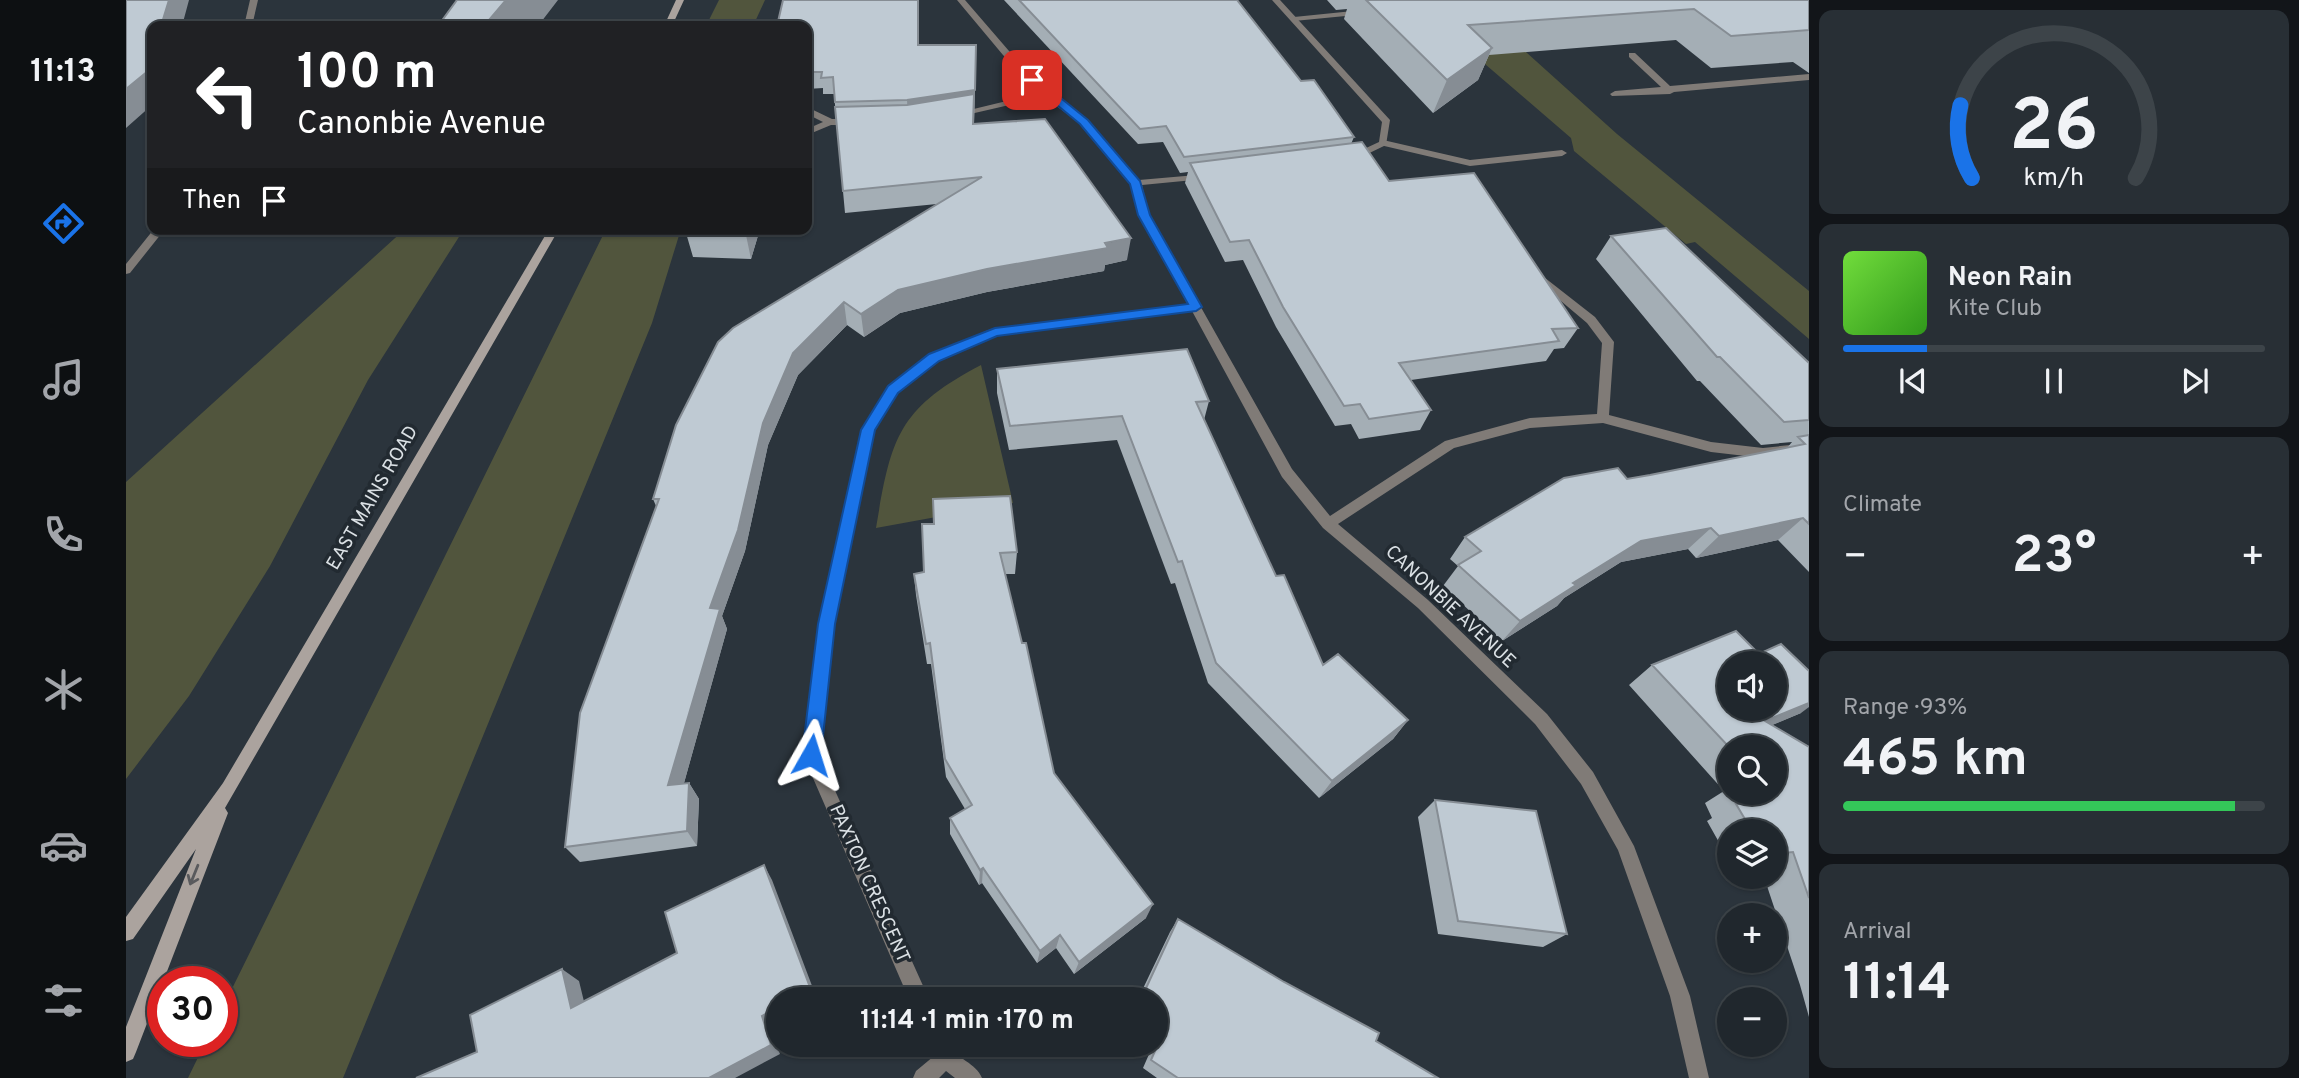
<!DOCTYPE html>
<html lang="en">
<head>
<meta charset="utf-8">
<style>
  body { margin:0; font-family:Overpass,sans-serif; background:#282f35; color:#f1f3f6; height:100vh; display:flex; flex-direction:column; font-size:26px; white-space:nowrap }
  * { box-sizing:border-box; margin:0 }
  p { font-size:23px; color:#a2a5aa }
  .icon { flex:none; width:38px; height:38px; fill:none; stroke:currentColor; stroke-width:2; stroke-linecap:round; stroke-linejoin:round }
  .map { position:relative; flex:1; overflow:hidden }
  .side { display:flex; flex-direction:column; gap:10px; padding:10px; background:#121519; width:490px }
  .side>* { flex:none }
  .guide { position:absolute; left:21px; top:21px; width:665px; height:214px; border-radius:14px; box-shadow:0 2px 5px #0004,0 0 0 2px #3d4449; background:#202124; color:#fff; overflow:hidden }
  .buttons { position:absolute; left:1591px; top:651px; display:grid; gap:14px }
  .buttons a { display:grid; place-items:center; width:70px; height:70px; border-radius:50%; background:#20272d; box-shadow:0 2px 5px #0004,0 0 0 2px #3d4449; font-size:35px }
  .speed { position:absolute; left:21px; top:966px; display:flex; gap:14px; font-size:35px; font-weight:700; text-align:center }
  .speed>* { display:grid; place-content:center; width:91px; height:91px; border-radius:50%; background:#20272d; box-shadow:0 2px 5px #0004,0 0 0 2px #3d4449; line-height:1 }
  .speed .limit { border:10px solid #d22; background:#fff; color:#111 }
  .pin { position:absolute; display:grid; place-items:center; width:60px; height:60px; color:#fff; margin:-30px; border-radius:14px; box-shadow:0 4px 10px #0006 }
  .me { position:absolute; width:77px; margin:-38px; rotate:6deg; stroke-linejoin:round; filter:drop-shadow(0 0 5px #0008) }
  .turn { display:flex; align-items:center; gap:24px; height:147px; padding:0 35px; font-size:32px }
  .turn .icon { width:91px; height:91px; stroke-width:2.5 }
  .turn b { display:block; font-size:49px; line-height:60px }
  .then { display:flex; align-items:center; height:66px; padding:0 35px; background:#0003; gap:14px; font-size:26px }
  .big { font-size:52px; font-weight:700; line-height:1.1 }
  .side .widget { flex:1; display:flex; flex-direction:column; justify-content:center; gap:10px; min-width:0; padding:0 24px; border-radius:14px; background:#282f35 }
  .side .dial { align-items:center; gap:0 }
  .dial svg { height:182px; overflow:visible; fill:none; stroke:#3d4449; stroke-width:7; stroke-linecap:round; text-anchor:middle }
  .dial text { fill:#f1f3f6; stroke:none }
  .song { display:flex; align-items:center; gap:21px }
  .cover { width:84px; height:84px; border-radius:10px; background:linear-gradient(135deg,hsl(100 70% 55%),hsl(110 70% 35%)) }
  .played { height:7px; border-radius:4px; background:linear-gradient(90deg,#1a73e8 20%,#3d4449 20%) }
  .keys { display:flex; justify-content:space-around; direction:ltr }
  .heat { display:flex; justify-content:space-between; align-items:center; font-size:38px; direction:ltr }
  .charge { height:10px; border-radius:5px; background:linear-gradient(90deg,#34c759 93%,#3d4449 0) }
  .trip { position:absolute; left:640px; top:987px; width:402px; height:70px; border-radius:35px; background:#20272d; box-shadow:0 2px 5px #0004,0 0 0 2px #3d4449; font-weight:700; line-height:70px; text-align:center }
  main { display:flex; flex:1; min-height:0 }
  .tabs { display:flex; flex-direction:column; width:126px; justify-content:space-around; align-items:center; background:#0d1012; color:#a2a5aa }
  .tabs .icon { width:49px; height:49px }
  .tabs .active { color:#1a73e8 }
  .tabs b { font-size:32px; color:#f1f3f6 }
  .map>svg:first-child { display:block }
</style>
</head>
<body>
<main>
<nav class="tabs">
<b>11:13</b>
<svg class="icon active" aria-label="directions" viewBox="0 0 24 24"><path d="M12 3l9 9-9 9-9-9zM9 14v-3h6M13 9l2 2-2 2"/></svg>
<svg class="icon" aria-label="music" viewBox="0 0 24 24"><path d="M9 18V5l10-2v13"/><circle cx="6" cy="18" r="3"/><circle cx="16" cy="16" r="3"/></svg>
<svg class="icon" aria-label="phone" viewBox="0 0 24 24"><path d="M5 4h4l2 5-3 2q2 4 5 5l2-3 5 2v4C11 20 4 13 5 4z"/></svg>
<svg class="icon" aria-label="climate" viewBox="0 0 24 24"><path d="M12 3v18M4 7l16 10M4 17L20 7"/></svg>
<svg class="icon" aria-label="car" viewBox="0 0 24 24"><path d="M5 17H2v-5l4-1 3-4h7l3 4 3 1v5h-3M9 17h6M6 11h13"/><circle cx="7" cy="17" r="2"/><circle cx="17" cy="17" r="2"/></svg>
<svg class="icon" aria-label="filters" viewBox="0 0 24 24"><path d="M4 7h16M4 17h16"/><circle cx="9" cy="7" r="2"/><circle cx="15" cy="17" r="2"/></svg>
</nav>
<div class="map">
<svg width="1683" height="1078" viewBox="0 0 1683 1078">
  <rect width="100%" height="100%" fill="#2b343c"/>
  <path fill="#51553d" d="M593,0h46l-12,26h-47z
    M1342,0l149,134 192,157v48l-114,-97 -9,2 -112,-93 -3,-13 -142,-122z
    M279,229h59l-96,151 -98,186 -81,130 -63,83v-297z
    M480,229h75l-29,94 -309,755h-155l18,-37h16v-32z
    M855,365l32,138 -137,25c15,-89 21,-119 105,-163z"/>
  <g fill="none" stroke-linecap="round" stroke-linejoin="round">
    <path fill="#807b77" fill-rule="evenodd" d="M1237,10h3v4l-72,7 -4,-2 4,-2z
      M1503,53h6l35,33 139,-12v6l-135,12 -4,2 -58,2 -2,-2 5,-3 46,-4 -32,-30z
      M1257,140l87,20 92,-10 5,3 -5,3 -92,10 -90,-21v-4z"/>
    <path fill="#807b77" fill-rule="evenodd" d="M124,0h8l-6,26h-8z
      M831,0h8l44,51 40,41 38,28 52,60 69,-6 1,2 -5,3 -62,6 7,30 143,254 38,47 115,-75 85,-23 67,-4 5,-71 -15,-20 -51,-43v-4l4,-2 55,43 19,25 -5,73 102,27 52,6 46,-5v10l-46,5 -52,-6 -108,-29 -73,5 -76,20 -116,76 90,76 119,114 46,58 41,74 56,150 19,82h-20l-19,-82 -52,-146 -37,-66 -46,-60 -117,-116 -95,-80 -41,-51 -90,-166 -195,25 -59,25 -41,31 -23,38 -41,194 -14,131 110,244h-20l-106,-244 16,-131 43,-194 27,-44 41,-31 61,-26 197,-25 -49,-89 -8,-31 -50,-60 -37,-27 -91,21v-4l87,-21 -37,-38z
      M1146,0h8l110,120 -4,25 -31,15h-6v-4l30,-14 3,-20z
      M681,107l25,12h24l5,3 -5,3h-25l-24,10v-6l16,-7 -16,-8z
      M28,229h11l-35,44 -4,1v-10z
      M803,1045h20c8,14 27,18 33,33h-27l-9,-7 -7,7h-26l3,-7 18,-15z"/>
    <path fill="#aba39e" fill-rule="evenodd" d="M550,0h8l-12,26h-8z
      M423,229h10l-334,579 3,5 -92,239 -3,7 -7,3v-35l70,-178 -63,90 -7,2v-24l97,-134z"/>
  </g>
  <path fill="#a4aeb5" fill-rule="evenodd" d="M657,0h136l-1,45h58l-2,79 153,136 -22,5 -1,6 -117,21 -87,21 -36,24 -17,-12 -49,50 -30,70 -23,106 -23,65 5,13 -43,154h5l10,16 -2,47 -117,16 -15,-15 91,-341 -3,-7 284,-295 -92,9 -11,-119h-11v-6l-16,1v-63z
    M878,0h233l64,81 53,56 -3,7 38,37 189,147 -14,20 -10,1 -8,12 -135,19 20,30 -11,20 -61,9 -8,-15 -16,2 -59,-99 -33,-67 -18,2 -40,-79 3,-11 -8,1 -17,-31 -25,2z
    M1201,0h482v73l-16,-11 -82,6 -35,-28 -187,15 -11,25 -45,33 -89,-94 3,-10 -11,1z
    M562,229h72l-9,30 -58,-2 -7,-24z
    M1485,236l198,127v209l-31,-32 -82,18 -8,-9 -67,13 -57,36 -7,8 -55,35 -59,-55 15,-20 -8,-7 15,-22 162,-58 23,-4 137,-27 5,-6 -31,3 -61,-64h-3l-101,-122z
    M871,369l212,32 -5,19 72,156 47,89 85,55 -15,19 -74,59 -111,-115 -33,-100 -4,1 -54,-144 -108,10 -12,-57z
    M796,524l95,28 -2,22h-10l49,199 92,145 -72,56 -18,-26 -19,15 -55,-80 -3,2 -29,-51v-16l15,-9 -19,-32 -15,-113h-4l-11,-69 -2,-21 10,-2z
    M1526,665l149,48 -29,12 37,22v270l-9,-32 -36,-108h10v-46h-45v29l-22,-39 5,-3 -7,-15 19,-12 -95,-106zM1603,747l45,46h-45z
    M1309,800l132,134 -24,13 -105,-13 -20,-117z
    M1052,919l198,122 62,37h-281l-14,-10 10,-23h4v-46h-19l32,-67z"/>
  <path fill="#868d94" d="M43,0h20l-7,26h-21z
    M380,0h52l-20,26h-54z
    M792,0h1l-1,60z
    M850,45l-3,101 -65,-30 -1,-16z
    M1366,48l-14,32 -45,33 14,-33z
    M26,57v48l-26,23v-39z
    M622,229h12l-9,30 -5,-24z
    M1005,238l-4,22 -22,5 -1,6 -117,21 -87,21 -36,24 -3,-23 37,-24 89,-21z
    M718,302l3,23 -49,50 -30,70 -23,106 -23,65 5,13 -48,172 -11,-16 42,-177 53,-185 30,-70z
    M1677,518l-25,22 -82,18 23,-22z
    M1585,528l-23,21 -67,13 -57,36 -7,8 -55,35 18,-20 53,-38 68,-42z
    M1683,703v4l-8,6 -64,27 28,-19z
    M1282,720l-15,19 -74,59 13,-17z
    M563,783l10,16 -2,47 -10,-15z
    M638,865l8,15 45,119h-23z
    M857,868l-1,15 -3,2 1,-15z
    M1027,904l-7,14 -72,56 5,-12z
    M934,935l-4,13 -19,15 3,-12z
    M436,969l17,12 9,37 -17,-10z
    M653,1007v15l-9,4 10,28 -45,24h-26l53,-62z"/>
  <path fill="#bfcad3" stroke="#868d94" stroke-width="2" fill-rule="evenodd" d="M0,0h43l-8,26h-9v31l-4,14 -22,18z
    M331,0h49l-22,26h-46z
    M657,0h135v45h58l-1,45 -68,10 -72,2 -2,-25 -12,1 1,-6h-15v-46h-30z
    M893,0h218l64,81 13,-1 40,57 -170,20 -18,-31 -26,3z
    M1240,0h443v30l-78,6 -37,-27 -226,16 24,23 -45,32z
    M848,94l-1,30 72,-5 86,119 -26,5 3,5 -121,21 -89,21 -37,24 -17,-12 -51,51 -30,70 -25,107 -28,78 10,1 -52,176 21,-2 -2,48 -122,16 15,-134 79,-214h-6l23,-74 42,-83 15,-14 249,-151 -139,14 -8,-84 72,-2z
    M1236,142l27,39 85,-8 104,155 -26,1 7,12 -160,22 32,47 -62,9 -9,-15 -16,2 -61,-99 -34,-67 -19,2 -40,-79z
    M1540,228l143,135v57l-25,2 -64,-65h-3l-106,-121z
    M562,229h60l-2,6 -60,-2z
    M1061,349l22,52 -13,1 80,174 8,-1 39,90 15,-11 70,66 -76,61 -116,-118 -34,-102 -4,1 -56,-146 -112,10 -13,-57z
    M1683,435v89l-6,-6 -84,18 -8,-8 -70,13 -68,42 3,2 -56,36 -62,-56 23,-14 -16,-14 99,-59 54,-10 9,11 23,-4 155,-31 -7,-7z
    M884,496l7,56 -17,1 22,90h4l28,130 99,131 -74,58 -19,-27 -20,16 -57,-83 -3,2 -30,-52 22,-13 -27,-46 -15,-116 -4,1 -12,-70 10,-2 -2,-48h12l-1,-25z
    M1610,631l23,23 22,-10 28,27v32l-44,18 44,26v151l-16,-46 -19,2v-23h-22l-16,-27h7l-6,-11h37v-46h-45l-77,-82zM1603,663h45v46h-45z
    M1309,800l101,11 31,123 -109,-13z
    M638,865l47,125 -17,9h-15v8l-17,9 9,29 -62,33h-293l61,-26 -7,-37 92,-46 9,39 106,-55 -12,-41z
    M1052,919l106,63 95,51 -3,8 62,37h-260l-27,-18 15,-34 -9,-6v-21h-16z"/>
  <defs><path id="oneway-shaft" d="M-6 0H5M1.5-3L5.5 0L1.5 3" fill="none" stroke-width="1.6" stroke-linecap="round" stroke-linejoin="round" transform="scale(1.75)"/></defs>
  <use stroke="#595a5d" href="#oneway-shaft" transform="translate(68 875) rotate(112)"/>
  <path fill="#1a73e8" stroke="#114b97" stroke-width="2" d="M903,78h7l52,42 52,61 10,34 52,92 -6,4 -199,25 -58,25 -41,32 -23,37 -40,194 -14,131 -3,6 -7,3 -6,-3 -3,-6 16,-131 43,-194 27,-44 41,-32 66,-26 193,-24 -50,-89 -8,-31 -50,-60 -51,-42z"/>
  <g text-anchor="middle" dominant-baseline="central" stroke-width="7" stroke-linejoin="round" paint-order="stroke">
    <g font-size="19" fill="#dbe1e5" stroke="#222a31">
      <text transform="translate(247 498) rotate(-60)">EAST MAINS ROAD</text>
      <text transform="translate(1324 607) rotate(43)">CANONBIE AVENUE</text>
      <text transform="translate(743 884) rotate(66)">PAXTON CRESCENT</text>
    </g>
  </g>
</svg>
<div class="buttons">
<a><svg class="icon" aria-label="sound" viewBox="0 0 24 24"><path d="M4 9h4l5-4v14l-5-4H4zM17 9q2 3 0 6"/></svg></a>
<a><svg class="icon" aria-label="search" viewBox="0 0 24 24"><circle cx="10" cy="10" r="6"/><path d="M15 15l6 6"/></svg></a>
<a><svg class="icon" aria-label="layers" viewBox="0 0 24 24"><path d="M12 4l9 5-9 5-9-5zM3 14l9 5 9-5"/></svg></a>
<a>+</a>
<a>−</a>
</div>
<div class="speed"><div class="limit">30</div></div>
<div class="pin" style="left:906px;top:80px;background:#d93025"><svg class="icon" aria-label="arrive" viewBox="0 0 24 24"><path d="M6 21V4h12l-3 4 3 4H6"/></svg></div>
<svg class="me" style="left:685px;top:755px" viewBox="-20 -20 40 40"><path d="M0-17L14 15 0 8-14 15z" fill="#1a73e8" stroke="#fff" stroke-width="4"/></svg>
<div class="trip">11:14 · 1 min · 170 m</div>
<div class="guide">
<div class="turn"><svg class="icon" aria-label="left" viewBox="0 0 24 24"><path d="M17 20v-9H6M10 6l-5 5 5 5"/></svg><div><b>100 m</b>Canonbie Avenue</div></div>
<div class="then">Then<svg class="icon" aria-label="arrive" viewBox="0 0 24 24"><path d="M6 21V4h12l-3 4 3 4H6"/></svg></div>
</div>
</div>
<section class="side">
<div class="widget dial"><svg viewBox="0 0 100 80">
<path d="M14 69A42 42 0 1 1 86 69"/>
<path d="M14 69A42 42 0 0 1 9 37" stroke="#1a73e8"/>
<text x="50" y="56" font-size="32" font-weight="700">26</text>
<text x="50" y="72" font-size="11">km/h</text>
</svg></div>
<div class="widget">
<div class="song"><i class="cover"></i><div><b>Neon Rain</b><p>Kite Club</p></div></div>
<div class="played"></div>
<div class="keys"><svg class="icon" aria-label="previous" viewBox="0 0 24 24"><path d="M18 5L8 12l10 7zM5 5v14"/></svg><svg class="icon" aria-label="pause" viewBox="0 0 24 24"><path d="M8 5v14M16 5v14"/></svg><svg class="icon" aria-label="next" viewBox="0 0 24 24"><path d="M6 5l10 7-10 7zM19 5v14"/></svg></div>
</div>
<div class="widget"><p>Climate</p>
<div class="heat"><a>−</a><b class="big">23°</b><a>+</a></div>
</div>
<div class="widget"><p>Range · 93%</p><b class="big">465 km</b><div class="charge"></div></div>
<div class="widget"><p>Arrival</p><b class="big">11:14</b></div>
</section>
</main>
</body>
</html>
